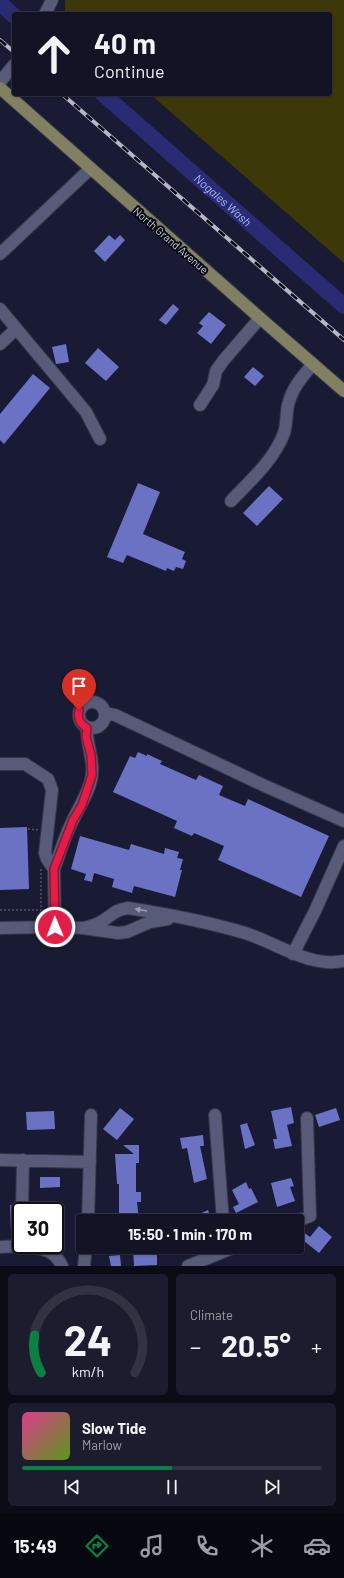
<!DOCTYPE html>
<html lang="en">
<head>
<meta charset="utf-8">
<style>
  body { margin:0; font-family:Barlow,sans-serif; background:#1b1d2e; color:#f1f3f6; height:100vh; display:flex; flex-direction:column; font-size:15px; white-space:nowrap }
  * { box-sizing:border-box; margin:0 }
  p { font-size:13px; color:#9c9ea7 }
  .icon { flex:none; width:22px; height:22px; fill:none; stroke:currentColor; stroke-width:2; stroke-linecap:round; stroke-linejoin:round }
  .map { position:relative; height:1266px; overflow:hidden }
  .sheet { display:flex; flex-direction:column; gap:8px; padding:8px; background:#0a0b15; flex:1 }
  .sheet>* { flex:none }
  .hud { position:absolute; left:12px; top:12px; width:320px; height:84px; border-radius:4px; box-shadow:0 1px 3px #0004,0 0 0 1px #313343; background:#121426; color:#f1f3f6; overflow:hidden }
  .speed { position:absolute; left:12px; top:1202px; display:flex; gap:8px; font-size:20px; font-weight:700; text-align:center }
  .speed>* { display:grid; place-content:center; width:52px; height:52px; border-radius:50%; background:#121426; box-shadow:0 1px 3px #0004,0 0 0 1px #313343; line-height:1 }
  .speed .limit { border:2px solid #111; border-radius:6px; background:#fff; color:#111 }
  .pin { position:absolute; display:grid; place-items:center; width:34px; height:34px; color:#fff; margin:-41px -17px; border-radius:50% 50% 50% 0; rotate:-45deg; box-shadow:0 0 4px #0007 }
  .pin .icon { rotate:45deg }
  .me { position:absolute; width:44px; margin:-22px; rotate:359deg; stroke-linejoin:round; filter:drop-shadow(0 0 3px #0008) }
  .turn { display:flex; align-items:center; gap:14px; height:84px; padding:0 16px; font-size:18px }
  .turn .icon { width:52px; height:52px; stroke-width:2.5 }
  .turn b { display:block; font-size:28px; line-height:34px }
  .big { font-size:30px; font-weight:700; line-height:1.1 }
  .sheet .tile { flex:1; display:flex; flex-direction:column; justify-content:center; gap:6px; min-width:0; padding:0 14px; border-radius:6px; background:#1b1d2e }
  .sheet .dial { align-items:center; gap:0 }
  .dial svg { height:104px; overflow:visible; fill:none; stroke:#313343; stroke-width:7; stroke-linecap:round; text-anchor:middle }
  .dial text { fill:#f1f3f6; stroke:none }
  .song { display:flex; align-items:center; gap:12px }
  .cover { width:48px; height:48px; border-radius:6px; background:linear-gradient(135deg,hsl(330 70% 55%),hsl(90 70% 35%)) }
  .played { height:4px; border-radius:2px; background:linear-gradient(90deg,#0b8043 50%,#313343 50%) }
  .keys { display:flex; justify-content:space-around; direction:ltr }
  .heat { display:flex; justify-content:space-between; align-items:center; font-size:22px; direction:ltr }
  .sheet .tiles { flex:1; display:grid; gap:8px; grid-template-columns:1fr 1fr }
  .tile:last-child { grid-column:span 2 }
  .trip { position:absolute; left:76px; top:1214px; width:228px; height:40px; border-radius:4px; background:#121426; box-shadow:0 1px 3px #0004,0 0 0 1px #313343; font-weight:700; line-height:40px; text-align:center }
  .tab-bar { display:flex; height:64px; justify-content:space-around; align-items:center; background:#07080f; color:#9c9ea7 }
  .tab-bar .icon { width:28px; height:28px }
  .tab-bar .on { color:#0b8043 }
  .tab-bar b { font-size:18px; color:#f1f3f6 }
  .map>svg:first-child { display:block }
</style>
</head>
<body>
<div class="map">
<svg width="344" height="1266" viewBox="0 0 344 1266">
  <rect width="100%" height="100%" fill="#181b33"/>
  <path fill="#3d3808" d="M65,0h279v263l-194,-169h180v-80h-263l-2,-4z"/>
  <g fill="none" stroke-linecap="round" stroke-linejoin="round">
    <g stroke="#2b2a75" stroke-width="16">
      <path d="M0,3l14,13"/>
      <path id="s1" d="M103,94l241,212"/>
    </g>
  </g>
  <path fill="#6b72c4" d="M109,235l6,5 5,-5 5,5 -20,22 -11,-11z
    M173,304l6,5 -13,16 -7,-5z
    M209,312l17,13 -15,19 -14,-11 6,-7 -4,-3z
    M66,344l3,18 -13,2 -4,-17z
    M98,348l21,19 -13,14 -21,-18z
    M253,367l11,9 -9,10 -11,-9z
    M33,374l17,14 -46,56 -4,-4v-26z
    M138,483l22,9 -17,42 42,18 -3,7 4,2 -3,8 -7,-2 -2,4 -7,-3 -1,3 -39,-16 -4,8 -16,-6z
    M269,486l14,13 -26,27 -14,-13z
    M138,752l9,4v-2l15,7 -2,3 36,16 3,-5 24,11 -4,9 26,11 3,-7 81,37 -28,61 -83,-37 6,-14 -30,-13 -2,3 -18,-8 3,-7 -64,-29 17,-36 5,2z
    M27,827l2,62 -29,1v-62z
    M80,836l49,14 2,-6 33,10 1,-6 14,4 -2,6 6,1 -3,11h2l-7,27 -41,-11 -2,7 -20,-6 2,-8 -20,-6 -2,9 -8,-2 2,-6 -15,-5z
    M291,1107l3,16 -7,2 5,21 -17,3 -2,-10h4l-6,-28z
    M120,1108l14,11 -17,21 -14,-11z
    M336,1108l4,12 -21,7 -4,-12z
    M54,1111l1,18 -28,1 -1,-18z
    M247,1123l8,22 -10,4 -5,-24z
    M203,1135l1,11h-4l7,33 -13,4 -7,-35 -5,1 -2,-11z
    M123,1145h16v18h-3v29h5v10h-4l2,18 -20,1v-37h-2l-2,-30h19z
    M40,1177h20v10l-20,1z
    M291,1178l3,8 -4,1 5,14 -18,6 -6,-24z
    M246,1182l3,7 2,-1 7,14 -22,11 -3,-6 6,-3 -7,-14z
    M10,1205h5v6l2,5v17h-6z
    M208,1210l2,6 -10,5h-16z
    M319,1226l13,11 -13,16 -20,-16 4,-5 7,5z
    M133,1247h24v18l-23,1z
    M120,1255l1,11h-10l-2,-10z"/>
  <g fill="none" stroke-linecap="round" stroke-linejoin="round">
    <g stroke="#353649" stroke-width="14">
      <path id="minor" d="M45,14l7,-14
        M0,82l14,-17
        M0,254l90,-85
        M0,309l86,103 14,27
        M0,344l16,-15
        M200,405l13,-20 3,-14 7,-10 37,-43
        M231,501c20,-21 43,-41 53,-68 3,-9 2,-19 4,-28 4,-17 14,-28 25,-41
        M79 715a13 13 0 1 1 26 0a13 13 0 1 1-26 0Z
        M105,713l10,2 150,71 79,35
        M0,764h25l23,15 4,11 -7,63 2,6 7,10 1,58
        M54,869c6,-16 11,-34 19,-49 6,-13 18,-31 19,-46 2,-16 -6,-30 -5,-46
        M0,928l55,-1 28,1 35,5 9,-1 23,-10 18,-3
        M83,928c6,-1 11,-3 16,-5 12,-6 14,-13 29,-15 38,6 80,14 117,25 32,10 64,35 99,28
        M293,954l22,-43 29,-65
        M215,1115l8,106
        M0,1160l90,2
        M22,1211l1,-51
        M88,1221l3,-106
        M297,1221l13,-5 -3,-98
        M22,1245v1c18,3 31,1 40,20
        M0,1247l22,-1
        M84,1266l2,-19
        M188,1266l47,-19"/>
    </g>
    <g stroke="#353649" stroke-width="14">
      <path id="major" d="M0,88l260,230 84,73"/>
    </g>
    <path stroke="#505369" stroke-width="1.5" stroke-dasharray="2 2" stroke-linecap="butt" d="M28,829l10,1
      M0,910h41v-41"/>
    <use href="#minor" stroke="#575b77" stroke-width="12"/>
    <use href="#major" stroke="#828062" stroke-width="12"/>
    <g stroke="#b4b7c9" stroke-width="4">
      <path id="rail" d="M0,40l14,12
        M62,94l282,246"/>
    </g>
    <use href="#rail" stroke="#060711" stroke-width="2.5" stroke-dasharray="8" stroke-linecap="butt"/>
  </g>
  <defs><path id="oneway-solid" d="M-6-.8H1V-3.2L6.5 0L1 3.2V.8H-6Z"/></defs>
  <use fill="#9ea2b7" href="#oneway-solid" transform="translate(141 910) rotate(-170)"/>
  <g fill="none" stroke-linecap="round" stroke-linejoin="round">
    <g stroke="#92132f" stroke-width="10">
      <path id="route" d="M55,927l-1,-58 19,-49 9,-15 10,-30 -1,-20 -5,-18 1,-9c-7,-4 -10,-9 -8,-18"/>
    </g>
    <use href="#route" stroke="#e11d48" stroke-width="7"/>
  </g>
  <g text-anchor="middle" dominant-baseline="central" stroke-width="4" stroke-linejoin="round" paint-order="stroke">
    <g font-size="11" fill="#ced1e2" stroke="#060711">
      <text transform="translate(171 240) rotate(41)">North Grand Avenue</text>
    </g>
    <g font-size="12" font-style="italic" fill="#b0b8fa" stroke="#060711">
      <text stroke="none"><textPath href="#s1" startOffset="160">Nogales Wash</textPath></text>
    </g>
  </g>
</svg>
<div class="speed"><div class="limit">30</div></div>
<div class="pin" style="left:79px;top:710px;background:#d93025"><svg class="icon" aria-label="arrive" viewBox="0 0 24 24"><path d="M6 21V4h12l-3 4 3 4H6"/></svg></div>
<svg class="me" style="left:55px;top:927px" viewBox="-20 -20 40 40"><circle r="17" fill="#e11d48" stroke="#fff" stroke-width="3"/><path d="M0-11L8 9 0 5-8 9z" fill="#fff"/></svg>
<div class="trip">15:50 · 1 min · 170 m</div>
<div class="hud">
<div class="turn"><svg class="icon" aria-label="ahead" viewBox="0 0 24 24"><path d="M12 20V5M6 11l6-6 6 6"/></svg><div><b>40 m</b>Continue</div></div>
</div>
</div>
<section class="sheet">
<div class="tiles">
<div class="tile dial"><svg viewBox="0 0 100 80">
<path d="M14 69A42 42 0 1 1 86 69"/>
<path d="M14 69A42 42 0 0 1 9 40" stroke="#0b8043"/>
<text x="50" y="56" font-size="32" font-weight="700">24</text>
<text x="50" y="72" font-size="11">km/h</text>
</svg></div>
<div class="tile"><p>Climate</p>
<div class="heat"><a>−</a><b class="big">20.5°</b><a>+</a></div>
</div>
<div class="tile">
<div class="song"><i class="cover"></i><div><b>Slow Tide</b><p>Marlow</p></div></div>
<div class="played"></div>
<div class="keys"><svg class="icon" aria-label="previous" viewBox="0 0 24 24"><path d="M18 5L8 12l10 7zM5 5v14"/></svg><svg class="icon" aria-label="pause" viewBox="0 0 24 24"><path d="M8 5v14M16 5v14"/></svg><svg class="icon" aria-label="next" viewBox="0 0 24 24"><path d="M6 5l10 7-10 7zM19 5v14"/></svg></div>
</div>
</div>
</section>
<nav class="tab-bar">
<b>15:49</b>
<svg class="icon on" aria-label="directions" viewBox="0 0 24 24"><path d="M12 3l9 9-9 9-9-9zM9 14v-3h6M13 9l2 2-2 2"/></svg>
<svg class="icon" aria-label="music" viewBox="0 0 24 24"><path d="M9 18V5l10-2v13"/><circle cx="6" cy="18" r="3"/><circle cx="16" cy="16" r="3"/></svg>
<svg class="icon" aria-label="phone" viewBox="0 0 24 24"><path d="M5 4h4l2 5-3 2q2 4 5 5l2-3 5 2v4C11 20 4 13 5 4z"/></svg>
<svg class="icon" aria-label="climate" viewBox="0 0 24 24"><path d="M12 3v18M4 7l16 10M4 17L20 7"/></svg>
<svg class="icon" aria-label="car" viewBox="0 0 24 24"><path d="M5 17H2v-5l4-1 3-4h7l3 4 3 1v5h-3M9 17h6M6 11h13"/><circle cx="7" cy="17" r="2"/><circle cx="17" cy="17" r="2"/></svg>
</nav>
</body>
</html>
